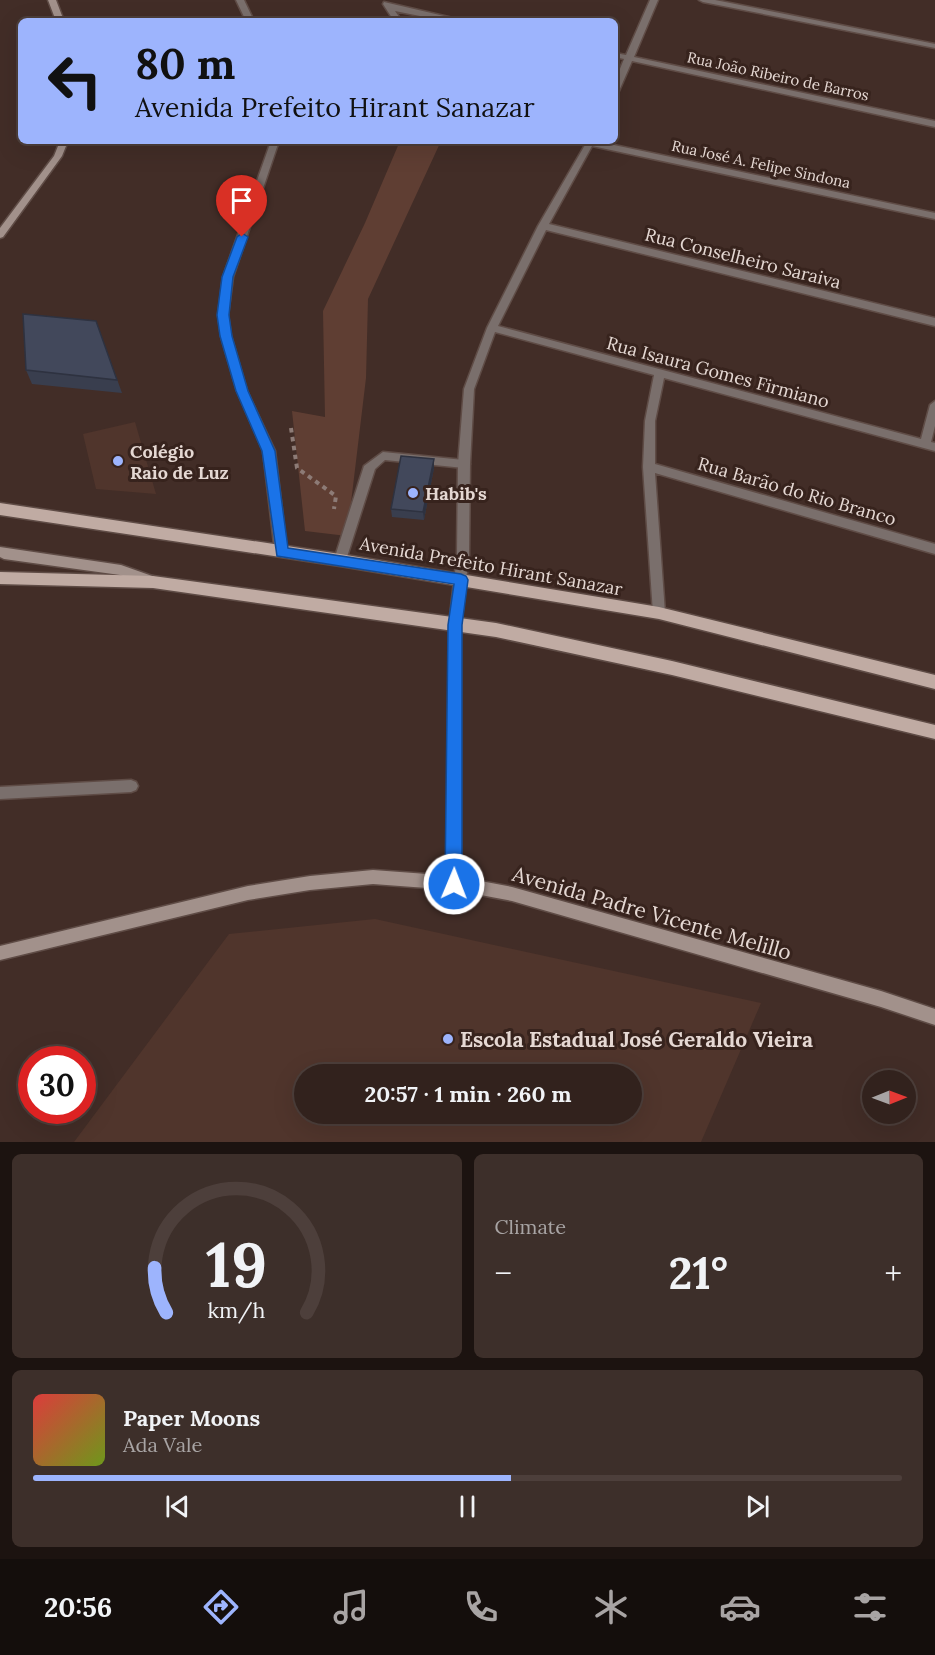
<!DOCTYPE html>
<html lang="en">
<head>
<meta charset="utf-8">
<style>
  body { margin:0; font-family:Lora,serif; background:#3d2f2a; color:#f1f3f6; height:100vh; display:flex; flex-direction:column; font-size:22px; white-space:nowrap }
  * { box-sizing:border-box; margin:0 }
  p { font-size:20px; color:#a8a4a4 }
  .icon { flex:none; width:33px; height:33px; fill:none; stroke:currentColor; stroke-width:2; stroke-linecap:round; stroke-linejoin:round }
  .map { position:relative; height:1142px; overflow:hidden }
  .drawer { display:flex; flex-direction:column; gap:12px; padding:12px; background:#1c1310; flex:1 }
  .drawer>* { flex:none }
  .top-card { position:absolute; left:18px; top:18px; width:600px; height:126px; border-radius:9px; box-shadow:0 6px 24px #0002,0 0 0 2px #4d3f3b; background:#9db4fd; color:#111; overflow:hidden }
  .needle { width:39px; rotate:89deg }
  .controls { position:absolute; left:862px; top:1070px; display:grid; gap:12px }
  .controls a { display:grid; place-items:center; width:54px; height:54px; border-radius:50%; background:#32221d; box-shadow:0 6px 24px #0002,0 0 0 2px #4d3f3b; font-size:30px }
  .speed { position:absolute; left:18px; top:1046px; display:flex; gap:12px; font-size:30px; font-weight:700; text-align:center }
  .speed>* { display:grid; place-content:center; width:78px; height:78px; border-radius:50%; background:#32221d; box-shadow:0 6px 24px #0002,0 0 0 2px #4d3f3b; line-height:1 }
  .speed .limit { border:9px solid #d22; background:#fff; color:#111 }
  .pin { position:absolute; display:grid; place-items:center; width:51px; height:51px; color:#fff; margin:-62px -26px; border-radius:50% 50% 50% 0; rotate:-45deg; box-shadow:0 0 6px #0007 }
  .pin .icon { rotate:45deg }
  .me { position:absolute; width:66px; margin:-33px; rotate:1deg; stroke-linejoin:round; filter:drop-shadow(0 0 4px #0008) }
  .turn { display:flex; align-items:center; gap:21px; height:126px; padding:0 18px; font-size:27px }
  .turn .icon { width:78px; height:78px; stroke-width:2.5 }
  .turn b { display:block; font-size:42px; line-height:51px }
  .big { font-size:45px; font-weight:700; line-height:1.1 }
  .drawer .card { flex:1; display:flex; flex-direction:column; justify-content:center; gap:9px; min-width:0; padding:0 21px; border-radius:9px; background:#3d2f2a }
  .drawer .dial { align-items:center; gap:0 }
  .dial svg { height:156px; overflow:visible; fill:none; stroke:#4d3f3b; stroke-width:7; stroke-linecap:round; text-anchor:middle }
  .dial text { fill:#f1f3f6; stroke:none }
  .song { display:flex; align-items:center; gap:18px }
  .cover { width:72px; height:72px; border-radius:9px; background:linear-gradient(135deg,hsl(0 70% 55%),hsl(80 70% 35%)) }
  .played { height:6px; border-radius:3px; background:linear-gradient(90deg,#9db4fd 55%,#4d3f3b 55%) }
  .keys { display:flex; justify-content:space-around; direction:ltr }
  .heat { display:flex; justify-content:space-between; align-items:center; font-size:33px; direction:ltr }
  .drawer .tiles { flex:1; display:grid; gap:12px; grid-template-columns:1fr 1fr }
  .card:last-child { grid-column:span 2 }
  .trip { position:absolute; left:294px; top:1064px; width:348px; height:60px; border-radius:30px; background:#32221d; box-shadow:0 6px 24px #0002,0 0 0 2px #4d3f3b; font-weight:700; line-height:60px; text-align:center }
  .menu { display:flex; height:96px; justify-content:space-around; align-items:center; background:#140e0c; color:#a8a4a4 }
  .menu .icon { width:42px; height:42px }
  .menu .on { color:#9db4fd }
  .menu b { font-size:27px; color:#f1f3f6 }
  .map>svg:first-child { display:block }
</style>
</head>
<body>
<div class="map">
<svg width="935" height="1142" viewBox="0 0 935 1142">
  <rect width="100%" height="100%" fill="#422d27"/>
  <path fill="#50352c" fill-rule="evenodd" d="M135,422l21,72 -60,-5 -13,-55z
    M375,919l386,84 -60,139h-627l155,-208zM304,1074h328v39h-328z"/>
  <path fill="#5f3e33" d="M400,141h41l-73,158 -2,79 -19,158 -42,-5 -13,-120 33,6 -2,-106 42,-88z"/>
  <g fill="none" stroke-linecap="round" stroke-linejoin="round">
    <g stroke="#5f4c46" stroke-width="3">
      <path id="service" d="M383,452l81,8 6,4 -6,4 -79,-8 -10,9 -29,91 -2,3h-8l-2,-3 30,-94z"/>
    </g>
    <g stroke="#5f4c46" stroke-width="3">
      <path id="minor" d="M236,0h8l10,21h-8z
        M650,0h8l-24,57 301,64v6l-303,-66 -13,30 -4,3v-13l9,-22 -9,-2v-4l11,2z
        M699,0h16l220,44v4l-232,-46z
        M384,2l73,17 4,2h-16l-50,-10 7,10h-8l-11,-17z
        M271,141h8l-46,136 -5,38 3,21 16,55 28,60 12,101 -2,3h-8l-2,-3 -12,-101 -26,-60 -16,-55 -3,-21 5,-38z
        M576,141h19l340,72v6l-343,-73 -43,78 386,94v8l-389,-96 -48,96 423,113 9,-34 5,-4v25l-4,16 4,1v8l-271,-73 -9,43v43l280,80v10l-280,-81 10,140 -2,4 -4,1 -4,-1 -2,-4 -10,-146 2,-46 9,-46 -159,-43 -21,57 -4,75 -1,91 -8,70v258l-2,5 -5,2 -5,-2 -2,-5 2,-258 8,-70 1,-91 6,-75 23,-61 51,-102 47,-81z
        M131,780l5,2 2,4 -2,4 -5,2 -131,7v-12z"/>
    </g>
    <g stroke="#5f4c46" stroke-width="3">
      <path id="secondary" d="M48,0h8l8,21h-8z
        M60,141h8l-6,15 -59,81 -3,1v-10l54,-72z
        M0,547l121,18 34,12 2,4 -2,4 -4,1 -31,-11 -116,-16 -4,-2z
        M373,870l81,6 58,11 369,104 54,18v16l-54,-18 -369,-106 -58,-11 -81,-6 -63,6 -62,10 -248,60v-14l248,-60 62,-10z"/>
    </g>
    <g stroke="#5f4c46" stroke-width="3">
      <path id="primary" d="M0,503l340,51 319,53 276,68v14l-276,-70 -319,-53 -340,-51z
        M0,572l153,4 343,47 176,38 263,64v14l-263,-64 -176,-38 -343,-49 -153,-4z"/>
    </g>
    <path stroke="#8d7b76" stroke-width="4" stroke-dasharray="4.5 4.5" stroke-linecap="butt" d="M291,428l6,40 39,28 -2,13"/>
    <use href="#service" fill="#7a6f6c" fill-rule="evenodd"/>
    <use href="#minor" fill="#7a6f6c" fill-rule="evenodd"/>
    <use href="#secondary" fill="#a2918b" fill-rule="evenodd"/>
    <use href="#primary" fill="#c0aba3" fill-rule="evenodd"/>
  </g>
  <path fill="#393e4e" d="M96,321l26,72 -90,-9 -6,-14z
    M434,468l-10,52 -32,-3 -1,-8z"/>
  <path fill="#2e3240" d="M434,459v9l-10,52 -1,-8z"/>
  <path fill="#42485b" stroke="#2e3240" stroke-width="1.5" d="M23,314l73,7 21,59 -91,-10z
    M401,456l33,3 -11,53 -32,-3z"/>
  <path fill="#1a73e8" stroke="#114b97" stroke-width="1.5" d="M242,233l6,4 -15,40 -4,38 3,21 16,55 27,60 13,97 173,26 5,2 2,4 -6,45v259l-3,5 -5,2 -6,-2 -3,-5 3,-259 6,-41 -177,-28 -15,-105 -26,-60 -16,-55 -3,-21 5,-38 15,-40z"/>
  <g fill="#9db4fd" stroke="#37231d" stroke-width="2">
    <circle cx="118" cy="461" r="6"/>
    <circle cx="413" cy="493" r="6"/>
    <circle cx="448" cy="1039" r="6"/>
  </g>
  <g text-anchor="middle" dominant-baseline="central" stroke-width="6" stroke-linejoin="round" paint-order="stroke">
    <g font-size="15" fill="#e5d8d3" stroke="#37231d">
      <text transform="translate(778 76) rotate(12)">Rua João Ribeiro de Barros</text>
      <text transform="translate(761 164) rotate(12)">Rua José A. Felipe Sindona</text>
    </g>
    <g font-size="18" fill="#e5d8d3" stroke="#37231d">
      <text transform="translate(743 258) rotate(14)">Rua Conselheiro Saraiva</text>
      <text transform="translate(718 372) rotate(15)">Rua Isaura Gomes Firmiano</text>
      <text transform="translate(797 491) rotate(16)">Rua Barão do Rio Branco</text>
      <text transform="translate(491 566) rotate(10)">Avenida Prefeito Hirant Sanazar</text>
    </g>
    <g font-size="18" font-weight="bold" fill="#e5d8d3" stroke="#37231d" text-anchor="start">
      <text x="130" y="451">Colégio<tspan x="130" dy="21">Raio de Luz</tspan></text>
      <text x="425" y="493">Habib's</text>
    </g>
    <g font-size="21" fill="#e5d8d3" stroke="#37231d">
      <text transform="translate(652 913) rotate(16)">Avenida Padre Vicente Melillo</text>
    </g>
    <g font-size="21" font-weight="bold" fill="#e5d8d3" stroke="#37231d" text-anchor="start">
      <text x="460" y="1039">Escola Estadual José Geraldo Vieira</text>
    </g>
  </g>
</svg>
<div class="controls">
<a><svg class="needle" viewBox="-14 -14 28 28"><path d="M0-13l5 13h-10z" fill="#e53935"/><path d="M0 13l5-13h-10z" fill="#a8a4a4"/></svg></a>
</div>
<div class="speed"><div class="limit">30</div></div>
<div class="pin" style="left:242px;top:237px;background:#d93025"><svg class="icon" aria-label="arrive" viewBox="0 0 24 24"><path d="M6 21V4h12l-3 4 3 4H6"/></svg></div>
<svg class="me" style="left:454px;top:884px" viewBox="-20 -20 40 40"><circle r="17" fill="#1a73e8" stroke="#fff" stroke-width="3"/><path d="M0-11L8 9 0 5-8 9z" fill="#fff"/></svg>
<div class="trip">20:57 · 1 min · 260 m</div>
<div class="top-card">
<div class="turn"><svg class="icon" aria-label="left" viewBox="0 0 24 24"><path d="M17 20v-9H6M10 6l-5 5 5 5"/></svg><div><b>80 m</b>Avenida Prefeito Hirant Sanazar</div></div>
</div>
</div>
<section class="drawer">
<div class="tiles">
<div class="card dial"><svg viewBox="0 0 100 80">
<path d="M14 69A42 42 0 1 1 86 69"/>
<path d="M14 69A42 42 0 0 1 8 46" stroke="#9db4fd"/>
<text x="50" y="56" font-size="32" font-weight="700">19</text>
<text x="50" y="72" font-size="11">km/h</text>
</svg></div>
<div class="card"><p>Climate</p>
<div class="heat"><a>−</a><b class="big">21°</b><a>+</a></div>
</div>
<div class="card">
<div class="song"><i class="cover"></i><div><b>Paper Moons</b><p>Ada Vale</p></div></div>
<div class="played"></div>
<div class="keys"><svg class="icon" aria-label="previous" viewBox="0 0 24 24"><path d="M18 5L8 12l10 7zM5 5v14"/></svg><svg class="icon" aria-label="pause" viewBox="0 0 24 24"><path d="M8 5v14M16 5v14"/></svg><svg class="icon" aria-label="next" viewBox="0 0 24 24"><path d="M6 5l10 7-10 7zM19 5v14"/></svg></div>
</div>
</div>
</section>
<nav class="menu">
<b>20:56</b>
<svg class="icon on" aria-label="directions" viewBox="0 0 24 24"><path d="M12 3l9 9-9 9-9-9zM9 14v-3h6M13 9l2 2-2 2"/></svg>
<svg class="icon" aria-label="music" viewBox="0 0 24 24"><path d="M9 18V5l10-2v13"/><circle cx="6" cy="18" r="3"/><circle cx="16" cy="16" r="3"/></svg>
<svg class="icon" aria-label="phone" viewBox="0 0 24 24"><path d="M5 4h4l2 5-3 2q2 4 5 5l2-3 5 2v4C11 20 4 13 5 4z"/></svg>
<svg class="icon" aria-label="climate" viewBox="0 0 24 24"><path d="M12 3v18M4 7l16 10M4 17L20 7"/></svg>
<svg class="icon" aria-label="car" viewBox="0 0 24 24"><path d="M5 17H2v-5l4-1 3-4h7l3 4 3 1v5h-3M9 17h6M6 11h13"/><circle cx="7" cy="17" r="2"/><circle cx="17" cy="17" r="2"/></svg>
<svg class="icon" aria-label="filters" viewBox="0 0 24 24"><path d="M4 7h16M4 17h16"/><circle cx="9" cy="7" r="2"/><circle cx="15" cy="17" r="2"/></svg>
</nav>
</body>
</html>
